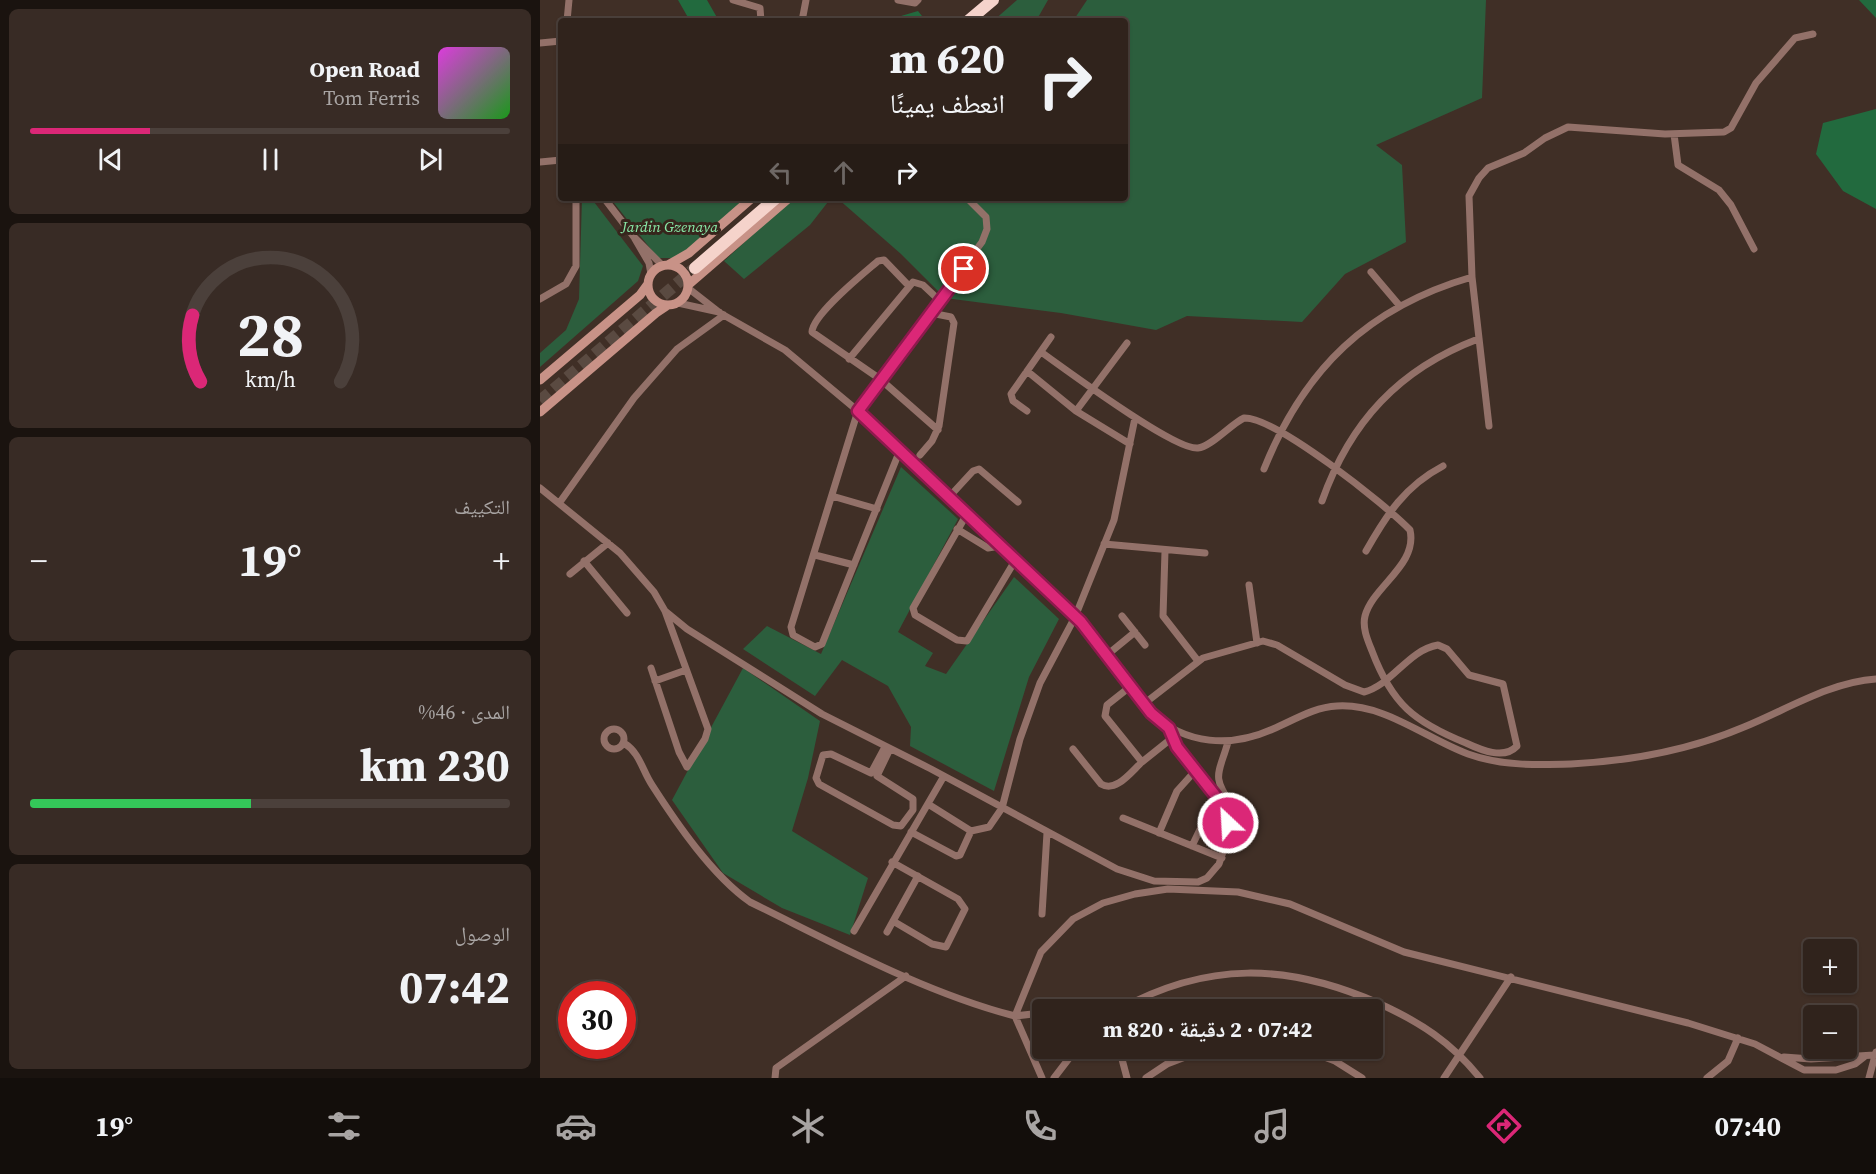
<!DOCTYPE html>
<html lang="ar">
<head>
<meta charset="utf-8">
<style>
  body { margin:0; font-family:"Source Serif 4","Noto Naskh Arabic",serif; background:#382b25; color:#f1f3f6; direction:rtl; height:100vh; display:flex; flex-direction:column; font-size:22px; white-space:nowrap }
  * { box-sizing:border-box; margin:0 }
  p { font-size:20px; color:#a8a4a3 }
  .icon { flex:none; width:33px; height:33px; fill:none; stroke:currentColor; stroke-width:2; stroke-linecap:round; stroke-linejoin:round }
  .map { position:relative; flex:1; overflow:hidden; direction:ltr }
  .panel { display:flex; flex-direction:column; gap:9px; padding:9px; background:#1a130f; width:540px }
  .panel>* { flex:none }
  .top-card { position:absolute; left:18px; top:18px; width:570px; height:183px; border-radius:6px; box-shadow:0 2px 4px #0004,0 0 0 2px #4b403b; direction:rtl; background:#30231c; color:#f1f3f6; overflow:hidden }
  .controls { position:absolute; left:1263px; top:939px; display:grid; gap:12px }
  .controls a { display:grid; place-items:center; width:54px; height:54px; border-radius:6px; background:#30231c; box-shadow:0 2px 4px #0004,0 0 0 2px #4b403b; font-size:30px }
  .speed { position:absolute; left:18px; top:981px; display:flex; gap:12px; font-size:30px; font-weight:700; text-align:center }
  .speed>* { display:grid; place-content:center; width:78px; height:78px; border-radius:50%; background:#30231c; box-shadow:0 2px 4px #0004,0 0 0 2px #4b403b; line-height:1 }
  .speed .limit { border:9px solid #d22; background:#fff; color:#111 }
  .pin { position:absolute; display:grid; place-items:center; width:51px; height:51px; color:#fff; margin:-26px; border:3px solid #fff; border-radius:50%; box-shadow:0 2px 6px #0007 }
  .me { position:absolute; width:66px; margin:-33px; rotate:335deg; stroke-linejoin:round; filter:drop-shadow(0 0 4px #0008) }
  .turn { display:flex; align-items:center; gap:21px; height:126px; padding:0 24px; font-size:27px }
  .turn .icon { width:78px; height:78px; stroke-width:2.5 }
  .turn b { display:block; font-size:42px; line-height:51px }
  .lanes { display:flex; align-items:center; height:57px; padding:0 24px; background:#0003; justify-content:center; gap:30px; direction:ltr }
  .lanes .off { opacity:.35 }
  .big { font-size:45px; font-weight:700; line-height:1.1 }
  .panel .widget { flex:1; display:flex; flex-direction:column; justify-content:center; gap:9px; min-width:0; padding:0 21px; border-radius:9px; background:#382b25 }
  .panel .dial { align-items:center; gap:0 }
  .dial svg { height:156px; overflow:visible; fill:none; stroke:#4b403b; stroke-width:7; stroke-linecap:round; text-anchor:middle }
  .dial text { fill:#f1f3f6; stroke:none }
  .song { display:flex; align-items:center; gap:18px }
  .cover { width:72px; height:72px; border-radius:9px; background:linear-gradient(135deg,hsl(300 70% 55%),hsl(120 70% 35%)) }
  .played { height:6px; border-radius:3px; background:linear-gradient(90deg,#db2777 25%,#4b403b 25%) }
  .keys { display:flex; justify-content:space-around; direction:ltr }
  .heat { display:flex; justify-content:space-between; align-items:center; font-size:33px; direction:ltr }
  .charge { height:9px; border-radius:4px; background:linear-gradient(90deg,#34c759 46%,#4b403b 0) }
  .trip { position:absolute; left:492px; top:999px; width:351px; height:60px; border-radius:6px; background:#30231c; box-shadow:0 2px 4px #0004,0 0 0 2px #4b403b; font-weight:700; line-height:60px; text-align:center; direction:rtl }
  .menu { display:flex; height:96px; justify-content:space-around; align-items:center; background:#130e0b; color:#a8a4a3 }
  .menu .icon { width:42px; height:42px }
  .menu .active { color:#db2777 }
  .menu b { font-size:27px; color:#f1f3f6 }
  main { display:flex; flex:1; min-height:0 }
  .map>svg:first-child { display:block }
</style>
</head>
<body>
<main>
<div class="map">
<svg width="1336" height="1078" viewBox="0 0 1336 1078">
  <rect width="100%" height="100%" fill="#402f26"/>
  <path fill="#2c5e3d" d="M477,0h31l-12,21h-43z
    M547,0h399l-4,98 -106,47 26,20 4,77 -61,32 -43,48 -115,-6 -31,14 -95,-17 -116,-15 -44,-44 -64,-56h288v-177h-52z
    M42,198h9l52,68 -5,15 -98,86v-14l26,-23 13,-31z
    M70,198h137l-70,60h-19z
    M253,198h38l-21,27 -66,54 -20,-18z
    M361,467l57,52 -60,113 35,21 -8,13 21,8 68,-97 45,42 -30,58 -35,114 -84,-45 1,-19 -23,-41 -46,-26 -27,36 -72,-47 24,-23 54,28z
    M203,668l77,53 -12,57 -16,53 76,47 -18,57 -68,-27 -59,-35 -51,-73z"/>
  <path fill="#226a3e" d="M138,0h29l12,21h-29z
    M1319,0h17v18z
    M378,11l8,10h-29l4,-5z
    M1336,109v100l-33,-18 -27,-37 7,-31z"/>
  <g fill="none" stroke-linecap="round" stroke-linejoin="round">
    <path stroke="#5a4a41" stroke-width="12" stroke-dasharray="12 6" stroke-linecap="butt" d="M0,401l155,-133"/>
    <path stroke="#937169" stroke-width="7" d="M193,0l27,8 1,13
      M358,0l17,3 3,-3
      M27,21l2,-21
      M262,21l4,-21
      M0,43l21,-2
      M1134,134l4,31 41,25 12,15 23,44
      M0,162l21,-2
      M64,198l30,39 29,29
      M95,239l14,24 2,11
      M831,272l28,33
      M369,286l-25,-26 -6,1c-15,13 -65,53 -66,71l68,47 58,51
      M148,288l32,25 65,37 73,61 223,211 70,91c35,32 80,35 122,16 21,-9 41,-22 64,-23 47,-3 88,32 131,48 33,12 69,11 103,10 59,-3 119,-14 173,-37 42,-17 86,-45 132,-48
      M0,299l26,-15 10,-18v-68
      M138,303l41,9
      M501,352c24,17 134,99 157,96 13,-1 33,-24 46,-30 32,-1 142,87 166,112 8,35 -37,56 -45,86 -3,12 3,25 7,35 20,53 42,71 94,92 15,7 38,17 51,3l-14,-62 -34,-9 -22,-26 -9,-4c-30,5 -46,40 -74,47l-19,-7 -68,-40 -14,-4 -60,17 -58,45
      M309,359l64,-77 10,3 17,16
      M487,371l49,40 54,33
      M487,411l-14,-10 -2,-7 40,-57
      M536,411l51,-68
      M949,426l-17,-149 -3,-81 10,-18 9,-10 36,-15 21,-15 23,-11 97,7 59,-2 7,-4 25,-45 39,-45 18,-4
      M360,450l-78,194 -7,3 -22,-12 -2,-8 65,-210 8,-16 118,-159 5,-13 -1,-12 -19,-19
      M380,455l12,-14 7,-15 15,-103 -3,-6 -20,-4
      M724,469c40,-100 104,-162 208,-192
      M0,488l80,65 34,39 11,19 43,118 -3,10 -18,28 -8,-15 -28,-84
      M292,496l45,13
      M410,496l23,-25 6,-2 39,33
      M782,501c28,-79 77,-132 156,-162
      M20,502l74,-104 43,-49 47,-34
      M428,512l-55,96 2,7 42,25 10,1 49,-82
      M417,529l31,19 6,-1 3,-6
      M564,544l101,9
      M625,551l-2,65 35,45
      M826,551c21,-37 39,-65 77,-85
      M275,555l39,10
      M44,561l43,52
      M30,574l38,-31
      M709,585l8,58
      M125,611l22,18 135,85 109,55 186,100 37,12 44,1 9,-4 12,-14 10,-30 -1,-11 -6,-19 -45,-57 -8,-19
      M582,616l23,29
      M567,655l28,-23
      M115,681l31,-11
      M591,686l-24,19 -2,11 37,46 30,-24
      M64 739a10 10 0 1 1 20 0a10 10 0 1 1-20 0Z
      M84,743c16,10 18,27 28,42 25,39 60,90 98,117 84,41 175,91 265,114l27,62
      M345,747l-14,26 -40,-19 -8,1 -7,23 3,6 74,41 8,1 12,-16v-11l-36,-23 13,-27
      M533,749l28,35c15,9 30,-12 41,-22
      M583,818l99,40
      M431,831l18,-4 13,-19 18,-69 20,-56 35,-66 39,-97 21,-102
      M371,832l45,24 4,-1 11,-24 -43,-27
      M619,833l18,-42 19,-21
      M652,846l12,-25 24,2 3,-19c-20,-29 -12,-30 -3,-62
      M352,862l66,37 7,10 -19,38 -14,-3 -39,-23
      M502,914l5,-81
      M314,931l90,-155
      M347,932l31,-56
      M521,1010h24
      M578,1010c89,-49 169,-47 260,-7 42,19 73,39 102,75
      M502,1013l-27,3 26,-64 32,-33 30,-16 32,-9 33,-5 70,3 52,12 114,48 284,71 67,21 49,26h32l19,-6 9,-7
      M579,1048l8,30
      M760,1048l35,13 27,17
      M1244,1057l27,2 63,-4
      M235,1078l1,-10 130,-92
      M514,1078l23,-30
      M606,1078l21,-14 42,-16
      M904,1078l67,-101
      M1167,1078l21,-17 10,-23
      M1329,1078l7,-26"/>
    <path stroke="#c89287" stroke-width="9" d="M108 285a20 20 0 1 1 40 0a20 20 0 1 1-40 0Z
      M128,265l21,-12 63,-55
      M148,285l101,-87
      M0,380l100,-85 8,-11
      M0,412l116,-99 12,-8"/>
    <path stroke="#f5d3cb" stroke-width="12" d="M428,21l25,-21
      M155,268l81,-70"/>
  </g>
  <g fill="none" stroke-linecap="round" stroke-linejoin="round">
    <g stroke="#8e194d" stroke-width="15">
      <path id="route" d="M424,269l-106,142 223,211 70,91 18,15 8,19 45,57 6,19"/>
    </g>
    <use href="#route" stroke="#db2777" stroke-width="10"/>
  </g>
  <g text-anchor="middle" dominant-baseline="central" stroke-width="6" stroke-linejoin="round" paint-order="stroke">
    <g font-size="15" font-style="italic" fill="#88e9a7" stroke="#36251c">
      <text x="130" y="226">Jardin Gzenaya</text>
    </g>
  </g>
</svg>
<div class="controls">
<a>+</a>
<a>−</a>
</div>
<div class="speed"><div class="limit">30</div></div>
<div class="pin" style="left:424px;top:269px;background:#d93025"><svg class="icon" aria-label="arrive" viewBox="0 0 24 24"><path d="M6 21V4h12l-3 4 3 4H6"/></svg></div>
<svg class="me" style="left:688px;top:823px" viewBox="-20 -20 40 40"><circle r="17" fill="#db2777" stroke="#fff" stroke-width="3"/><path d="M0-11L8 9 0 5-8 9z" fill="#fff"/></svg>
<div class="trip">07:42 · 2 دقيقة · 820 m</div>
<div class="top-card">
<div class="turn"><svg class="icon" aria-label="right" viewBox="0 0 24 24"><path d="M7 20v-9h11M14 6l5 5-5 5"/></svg><div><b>620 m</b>انعطف يمينًا</div></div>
<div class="lanes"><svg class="icon off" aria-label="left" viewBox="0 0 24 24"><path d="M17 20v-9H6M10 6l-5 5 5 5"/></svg><svg class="icon off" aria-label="ahead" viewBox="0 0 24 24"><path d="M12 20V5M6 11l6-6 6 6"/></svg><svg class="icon" aria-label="right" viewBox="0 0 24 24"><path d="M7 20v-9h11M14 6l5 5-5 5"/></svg></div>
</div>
</div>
<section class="panel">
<div class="widget">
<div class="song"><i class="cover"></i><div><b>Open Road</b><p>Tom Ferris</p></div></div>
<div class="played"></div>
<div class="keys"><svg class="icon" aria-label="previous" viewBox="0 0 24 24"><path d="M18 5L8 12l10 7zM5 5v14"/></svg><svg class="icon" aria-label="pause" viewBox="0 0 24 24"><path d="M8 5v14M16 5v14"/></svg><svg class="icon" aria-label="next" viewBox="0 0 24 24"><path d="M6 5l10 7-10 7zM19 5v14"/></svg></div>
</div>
<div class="widget dial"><svg viewBox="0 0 100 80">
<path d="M14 69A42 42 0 1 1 86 69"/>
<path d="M14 69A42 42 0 0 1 10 35" stroke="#db2777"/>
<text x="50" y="56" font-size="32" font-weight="700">28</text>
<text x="50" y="72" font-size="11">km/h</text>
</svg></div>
<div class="widget"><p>التكييف</p>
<div class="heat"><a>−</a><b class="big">19°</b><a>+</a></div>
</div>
<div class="widget"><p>المدى · 46%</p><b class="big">230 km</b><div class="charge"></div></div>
<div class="widget"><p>الوصول</p><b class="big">07:42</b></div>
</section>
</main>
<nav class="menu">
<b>07:40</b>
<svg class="icon active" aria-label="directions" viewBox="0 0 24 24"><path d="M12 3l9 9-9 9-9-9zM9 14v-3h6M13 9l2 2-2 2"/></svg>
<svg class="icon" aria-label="music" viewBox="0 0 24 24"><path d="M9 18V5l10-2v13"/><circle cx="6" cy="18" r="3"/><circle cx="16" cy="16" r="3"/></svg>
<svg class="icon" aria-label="phone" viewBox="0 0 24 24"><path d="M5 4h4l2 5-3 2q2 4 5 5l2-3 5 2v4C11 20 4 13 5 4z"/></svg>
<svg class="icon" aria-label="climate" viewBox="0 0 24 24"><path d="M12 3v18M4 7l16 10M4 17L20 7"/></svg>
<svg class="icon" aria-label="car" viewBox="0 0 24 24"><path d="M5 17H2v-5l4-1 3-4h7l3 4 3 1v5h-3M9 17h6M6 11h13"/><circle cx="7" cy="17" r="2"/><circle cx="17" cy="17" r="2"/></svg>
<svg class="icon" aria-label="filters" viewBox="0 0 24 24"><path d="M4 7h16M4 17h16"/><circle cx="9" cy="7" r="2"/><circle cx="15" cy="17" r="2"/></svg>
<b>19°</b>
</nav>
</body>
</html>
